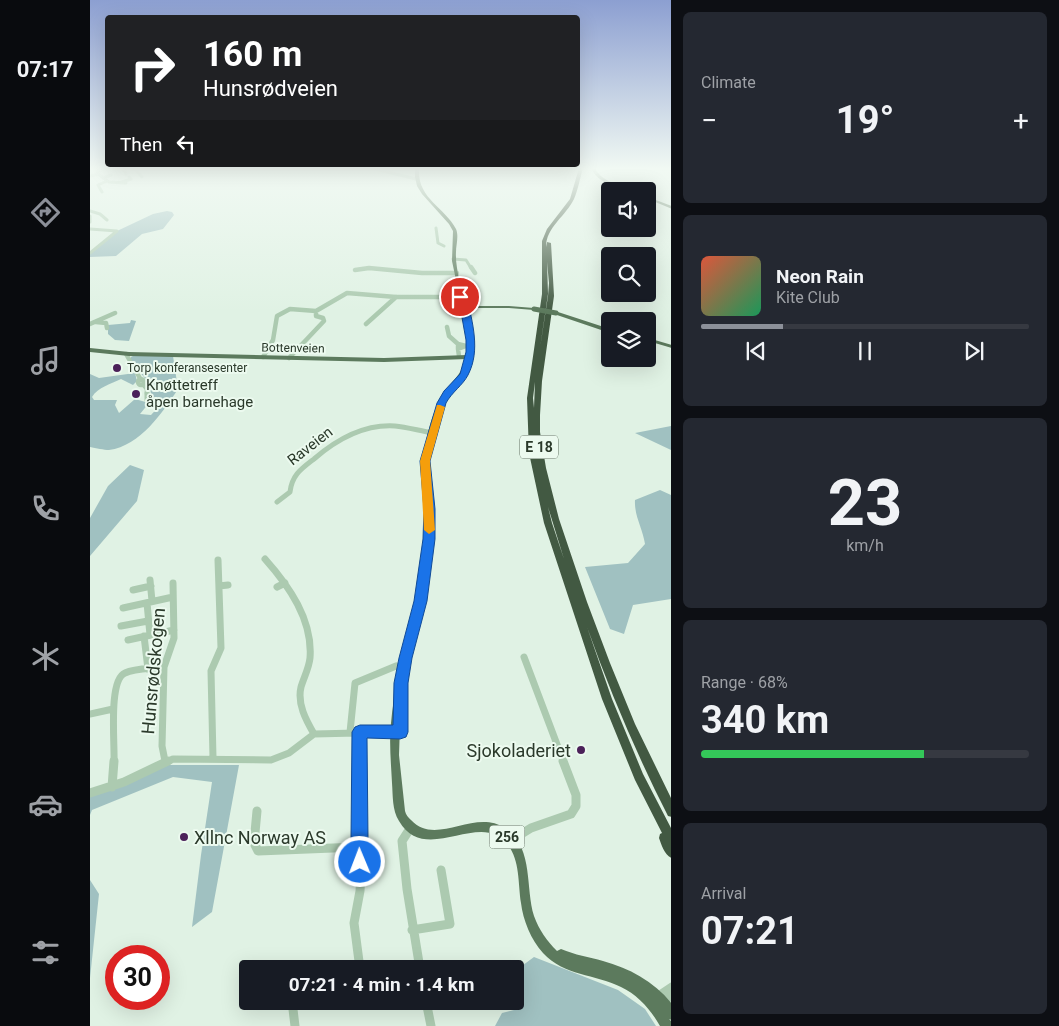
<!DOCTYPE html>
<html lang="en">
<head>
<meta charset="utf-8">
<style>
  body { margin:0; font-family:Roboto,sans-serif; background:#242831; color:#f1f3f6; height:100vh; display:flex; flex-direction:column; font-size:19px; white-space:nowrap }
  * { box-sizing:border-box; margin:0 }
  p { font-size:16px; color:#9ea1a6 }
  .icon { flex:none; width:28px; height:28px; fill:none; stroke:currentColor; stroke-width:2; stroke-linecap:round; stroke-linejoin:round }
  .map { position:relative; flex:1; overflow:hidden }
  .details { display:flex; flex-direction:column; gap:12px; padding:12px; background:#0d0f14; width:388px }
  .details>* { flex:none }
  .banner { position:absolute; left:15px; top:15px; width:475px; height:152px; border-radius:5px; box-shadow:0 5px 20px #0002; background:#202124; color:#fff; overflow:hidden }
  .tools { position:absolute; left:511px; top:182px; display:grid; gap:10px }
  .tools a { display:grid; place-items:center; width:55px; height:55px; border-radius:5px; background:#171b24; box-shadow:0 5px 20px #0002; font-size:25px }
  .speed { position:absolute; left:15px; top:945px; display:flex; gap:10px; font-size:25px; font-weight:700; text-align:center }
  .speed>* { display:grid; place-content:center; width:65px; height:65px; border-radius:50%; background:#171b24; box-shadow:0 5px 20px #0002; line-height:1 }
  .speed .limit { border:8px solid #d22; background:#fff; color:#111 }
  .pin { position:absolute; display:grid; place-items:center; width:42px; height:42px; color:#fff; margin:-21px; border:2px solid #fff; border-radius:50%; box-shadow:0 1px 5px #0007 }
  .me { position:absolute; width:55px; margin:-28px; rotate:359deg; stroke-linejoin:round; filter:drop-shadow(0 0 4px #0008) }
  .turn { display:flex; align-items:center; gap:18px; height:105px; padding:0 15px; font-size:22px }
  .turn .icon { width:65px; height:65px; stroke-width:2.5 }
  .turn b { display:block; font-size:35px; line-height:42px }
  .then { display:flex; align-items:center; height:48px; padding:0 15px; background:#0003; gap:10px; font-size:19px }
  .big { font-size:38px; font-weight:700; line-height:1.1 }
  .details .widget { flex:1; display:flex; flex-direction:column; justify-content:center; gap:8px; min-width:0; padding:0 18px; border-radius:8px; background:#242831 }
  .details .dial { align-items:center; gap:0 }
  .dial b { font-size:65px; line-height:1 }
  .song { display:flex; align-items:center; gap:15px }
  .cover { width:60px; height:60px; border-radius:8px; background:linear-gradient(135deg,hsl(10 70% 55%),hsl(150 70% 35%)) }
  .played { height:5px; border-radius:2px; background:linear-gradient(90deg,#8c9099 25%,#363941 25%) }
  .keys { display:flex; justify-content:space-around; direction:ltr }
  .heat { display:flex; justify-content:space-between; align-items:center; font-size:28px; direction:ltr }
  .charge { height:8px; border-radius:4px; background:linear-gradient(90deg,#34c759 68%,#363941 0) }
  .trip { position:absolute; left:149px; top:960px; width:285px; height:50px; border-radius:5px; background:#171b24; box-shadow:0 5px 20px #0002; font-weight:700; line-height:50px; text-align:center }
  main { display:flex; flex:1; min-height:0 }
  .menu { display:flex; flex-direction:column; width:90px; justify-content:space-around; align-items:center; background:#090b0e; color:#9ea1a6 }
  .menu .icon { width:35px; height:35px }
  .menu .current { color:#8c9099 }
  .menu b { font-size:22px; color:#f1f3f6 }
  .map>svg:first-child { display:block }
</style>
</head>
<body>
<main>
<nav class="menu">
<b>07:17</b>
<svg class="icon current" aria-label="directions" viewBox="0 0 24 24"><path d="M12 3l9 9-9 9-9-9zM9 14v-3h6M13 9l2 2-2 2"/></svg>
<svg class="icon" aria-label="music" viewBox="0 0 24 24"><path d="M9 18V5l10-2v13"/><circle cx="6" cy="18" r="3"/><circle cx="16" cy="16" r="3"/></svg>
<svg class="icon" aria-label="phone" viewBox="0 0 24 24"><path d="M5 4h4l2 5-3 2q2 4 5 5l2-3 5 2v4C11 20 4 13 5 4z"/></svg>
<svg class="icon" aria-label="climate" viewBox="0 0 24 24"><path d="M12 3v18M4 7l16 10M4 17L20 7"/></svg>
<svg class="icon" aria-label="car" viewBox="0 0 24 24"><path d="M5 17H2v-5l4-1 3-4h7l3 4 3 1v5h-3M9 17h6M6 11h13"/><circle cx="7" cy="17" r="2"/><circle cx="17" cy="17" r="2"/></svg>
<svg class="icon" aria-label="filters" viewBox="0 0 24 24"><path d="M4 7h16M4 17h16"/><circle cx="9" cy="7" r="2"/><circle cx="15" cy="17" r="2"/></svg>
</nav>
<div class="map">
<svg width="582" height="1026" viewBox="0 0 582 1026">
  <rect width="100%" height="100%" fill="#e0f2e4"/>
  <path fill="#a0c1c1" d="M77,211l5,1 2,3 -11,14 -21,5 -26,22 -26,1v-4l27,-22 36,-17z
    M41,320l5,1 -7,20 -14,-1 -7,-6v-9l22,-2z
    M45,355l38,1 5,33c-15,23 -38,57 -69,61 -5,0 -13,-2 -19,-3v-73l9,4 36,-5 2,8 -4,4 -12,-6c-10,5 -23,8 -29,18l2,3h23l-2,5 4,8 16,-14 14,4 -9,11 11,1 14,-15 -13,-3 -4,-15 -18,-22 1,-3z
    M581,426v24l-36,-17z
    M40,465l14,5 -7,31 -47,55v-38l18,-32z
    M570,490l11,5v104l-38,6 -9,29 -14,-5 -25,-62 43,-4 17,-19c-2,-15 -11,-28 -10,-44z
    M74,765h75l-27,147 -20,15 9,-72 11,-73 -39,-5 -81,33 -2,5v-19z
    M0,880l9,14 -9,84z
    M444,957l84,33 27,19 11,17h-161l7,-13 16,-4 -3,-38z"/>
  <g fill="none" stroke-linecap="round" stroke-linejoin="round">
    <path stroke="#accab0" stroke-width="3" d="M7,168v5l12,9 17,1
      M44,168l8,9
      M281,168l45,11
      M466,168l2,1
      M8,171l11,-3
      M36,174l-2,-4 3,-2
      M0,176l9,-2
      M13,178l8,-3
      M32,182l9,-3 -2,-2
      M12,192l-4,-7 9,-4
      M0,211l10,3 7,6
      M0,216v6
      M346,228l2,15 6,3
      M0,229l27,2 -27,22
      M363,259l13,1 5,8"/>
    <path stroke="#accab0" stroke-width="4.5" d="M381,267l4,6
      M265,270l14,-2 53,5h35
      M369,283h12l4,4 2,7
      M6,322l10,1 1,5
      M0,324l25,-11
      M276,324l30,-27
      M357,327l2,9 9,8
      M368,344l8,2 -8,3z
      M368,349l1,7
      M36,354l15,26
      M173,357l10,-17 4,-24 13,-7 26,2 31,-18 49,4h67
      M199,358l35,-37 -1,-3 -7,-2v-5
      M48 382a3 3 0 1 1 6 0a3 3 0 1 1-6 0Z
      M53,384l4,5v5"/>
    <path stroke="#accab0" stroke-width="5" d="M57,393v7
      M187,502l13,-10c2,-17 11,-23 24,-33 22,-19 50,-35 81,-33 12,1 25,5 38,7"/>
    <path stroke="#accab0" stroke-width="7" d="M175,559c24,27 48,61 45,99 -1,10 -6,19 -9,29 -4,17 5,33 13,47
      M60,580l2,21
      M129,586l9,-1
      M187,587l8,-4
      M43,590l18,-4
      M57,603l3,32
      M33,608l50,-11
      M31,626l27,-5
      M54,636l4,33
      M38,640l46,-10
      M434,657l40,106
      M0,714l23,-5
      M260,732l5,-49 41,-17
      M270,732v31
      M123,758l-2,-87 10,-23 -3,-88
      M75,761l-3,-15 2,-79 10,-29 -1,-55
      M24,763c1,-19 -6,-83 11,-90 11,-5 27,-4 39,-6
      M75,763l8,-4 98,1 18,-7 25,-19 86,-2"/>
    <path stroke="#accab0" stroke-width="9" d="M270,761v79l-2,7 3,25 -1,19 -6,32 6,46
      M22,787l2,-26
      M0,793l34,-11 44,-21
      M167,811l-3,32 4,8 100,-4
      M321,827l-9,14 5,48 13,80
      M420,841l21,-13 40,-14 5,-8v-11l-13,-34
      M322,930l38,-6 -9,-54
      M567,997l15,-10
      M202,1001l3,25
      M336,1001l5,25
      M573,1005l9,-13"/>
    <path fill="#5c7a5d" fill-rule="evenodd" d="M325,168h4c-2,31 25,38 37,61 3,7 0,16 0,23 -1,16 6,37 9,54h44l25,2 2,1 -2,1 -25,-2h-43l8,33 -2,17 -6,14 -16,20 -7,13 -7,22 -8,36v14l5,37 -1,31 -4,30 -24,120 -4,30 -1,30 6,56c1,4 3,6 6,9 25,27 63,-12 94,8 29,19 20,59 29,88 5,14 13,25 23,35l4,-2c14,6 28,8 42,12 26,7 52,21 69,43v16l-3,-1 3,3v4h-12c-9,-16 -22,-31 -39,-39 -26,-13 -57,-11 -78,-34 -12,-13 -20,-33 -22,-50 -3,-20 -1,-42 -13,-58 -27,-37 -82,22 -109,-24 -7,-11 -6,-25 -7,-38 -1,-20 -3,-40 -1,-60 6,-60 26,-117 33,-178 2,-14 2,-28 1,-43 -2,-15 -6,-31 -2,-47 4,-19 8,-40 18,-57 8,-14 20,-23 26,-39l-83,3 -255,-6 -39,-4v-4l39,4 255,6 83,-3 2,-11 -1,-7 -16,-76 1,-30 -4,-7 -27,-30 -5,-8 -2,-9z
      M501,168h4c7,15 25,16 38,23h-5c-14,-5 -30,-8 -37,-23z
      M558,197l24,9v3l-24,-10z
      M464,312h4l52,17v4l-56,-19z
      M558,338l24,7v3l-24,-7z"/>
    <path fill="#425942" fill-rule="evenodd" d="M489,168h4c-3,10 -5,22 -9,31 -8,17 -28,28 -28,48l1,-5 4,1 3,53 -12,85 -2,34v17l6,36 13,51 28,83 23,61 25,61 37,76v17l-4,-1c-31,-61 -58,-124 -81,-189l25,72 31,75 29,56v28c-7,-2 -11,-14 -13,-20l1,-4 2,-1 -27,-53 -33,-81 -58,-176 -15,-70 -2,-55 15,-104v-53l5,-12 23,-30zM457,262l2,21 -1,13 -8,52 8,-54zM445,382l-1,26 -1,-10zM458,507l16,52 -12,-36z"/>
    <path stroke="#5c7a5d" stroke-width="5" d="M444,309l22,4"/>
  </g>
  <linearGradient id="sky" x2="0" y2="1"><stop stop-color="#8c9fd1"/><stop offset="0.54" stop-color="#f1f9f3"/><stop offset="1" stop-color="#f1f9f3" stop-opacity="0"/></linearGradient>
  <rect width="582" height="312" fill="url(#sky)"/>
  <path fill="#1a73e8" stroke="#114b97" d="M368,295h5l4,2c5,25 14,53 1,78 -5,10 -16,17 -22,28l-16,58 5,48v30l-8,62 -15,57 -4,25v49l-2,5 -6,2 -33,-1 1,102c-3,10 2,19 -2,28l-6,3 -6,-3 -5,-21 2,-7 1,-108 3,-5 5,-2h33l1,-42 5,-25 15,-57 9,-62 1,-30 -4,-48 17,-58 7,-12 16,-17 6,-22v-12z"/>
  <path fill="#f59e0b" d="M347,405h3l5,2 -15,54 5,69 -6,4 -5,-4 -4,-69z"/>
  <g fill="#4b2159" stroke="#ecfaef" stroke-width="2">
    <circle cx="27" cy="368" r="5"/>
    <circle cx="46" cy="394" r="5"/>
    <circle cx="491" cy="750" r="5"/>
    <circle cx="94" cy="837" r="5"/>
  </g>
  <g text-anchor="middle" dominant-baseline="central" stroke-width="4" stroke-linejoin="round" paint-order="stroke">
    <g font-size="12" fill="#2a392a" stroke="#ecfaef">
      <text transform="translate(203 348) rotate(1)">Bottenveien</text>
    </g>
    <g font-size="12" fill="#2a392a" stroke="#ecfaef" text-anchor="start">
      <text x="37" y="368">Torp konferansesenter</text>
    </g>
    <g fill="#ecfaef" stroke="#647365" stroke-width="1">
      <rect x="430" y="435.5" width="38" height="23" rx="4"/>
      <rect x="399.5" y="825.5" width="35" height="23" rx="4"/>
    </g>
    <g font-size="14" font-weight="bold" fill="#2a392a">
      <text x="449" y="447">E 18</text>
      <text x="417" y="837">256</text>
    </g>
    <g font-size="15" fill="#2a392a" stroke="#ecfaef" text-anchor="start">
      <text x="56" y="385">Knøttetreff<tspan x="56" dy="17">åpen barnehage</tspan></text>
    </g>
    <g font-size="15" fill="#2a392a" stroke="#ecfaef">
      <text transform="translate(220 446) rotate(-38)">Raveien</text>
    </g>
    <g font-size="18" fill="#2a392a" stroke="#ecfaef">
      <text transform="translate(63 671) rotate(-85)">Hunsrødskogen</text>
    </g>
    <g font-size="18" fill="#2a392a" stroke="#ecfaef" text-anchor="end">
      <text x="481" y="750">Sjokoladeriet</text>
      <text x="104" y="837" text-anchor="start">Xllnc Norway AS</text>
    </g>
  </g>
</svg>
<div class="tools">
<a><svg class="icon" aria-label="sound" viewBox="0 0 24 24"><path d="M4 9h4l5-4v14l-5-4H4zM17 9q2 3 0 6"/></svg></a>
<a><svg class="icon" aria-label="search" viewBox="0 0 24 24"><circle cx="10" cy="10" r="6"/><path d="M15 15l6 6"/></svg></a>
<a><svg class="icon" aria-label="layers" viewBox="0 0 24 24"><path d="M12 4l9 5-9 5-9-5zM3 14l9 5 9-5"/></svg></a>
</div>
<div class="speed"><div class="limit">30</div></div>
<div class="pin" style="left:370px;top:297px;background:#d93025"><svg class="icon" aria-label="arrive" viewBox="0 0 24 24"><path d="M6 21V4h12l-3 4 3 4H6"/></svg></div>
<svg class="me" style="left:270px;top:862px" viewBox="-20 -20 40 40"><circle r="17" fill="#1a73e8" stroke="#fff" stroke-width="3"/><path d="M0-11L8 9 0 5-8 9z" fill="#fff"/></svg>
<div class="trip">07:21 · 4 min · 1.4 km</div>
<div class="banner">
<div class="turn"><svg class="icon" aria-label="right" viewBox="0 0 24 24"><path d="M7 20v-9h11M14 6l5 5-5 5"/></svg><div><b>160 m</b>Hunsrødveien</div></div>
<div class="then">Then<svg class="icon" aria-label="left" viewBox="0 0 24 24"><path d="M17 20v-9H6M10 6l-5 5 5 5"/></svg></div>
</div>
</div>
<section class="details">
<div class="widget"><p>Climate</p>
<div class="heat"><a>−</a><b class="big">19°</b><a>+</a></div>
</div>
<div class="widget">
<div class="song"><i class="cover"></i><div><b>Neon Rain</b><p>Kite Club</p></div></div>
<div class="played"></div>
<div class="keys"><svg class="icon" aria-label="previous" viewBox="0 0 24 24"><path d="M18 5L8 12l10 7zM5 5v14"/></svg><svg class="icon" aria-label="pause" viewBox="0 0 24 24"><path d="M8 5v14M16 5v14"/></svg><svg class="icon" aria-label="next" viewBox="0 0 24 24"><path d="M6 5l10 7-10 7zM19 5v14"/></svg></div>
</div>
<div class="widget dial"><b>23</b><p>km/h</p></div>
<div class="widget"><p>Range · 68%</p><b class="big">340 km</b><div class="charge"></div></div>
<div class="widget"><p>Arrival</p><b class="big">07:21</b></div>
</section>
</main>
</body>
</html>
